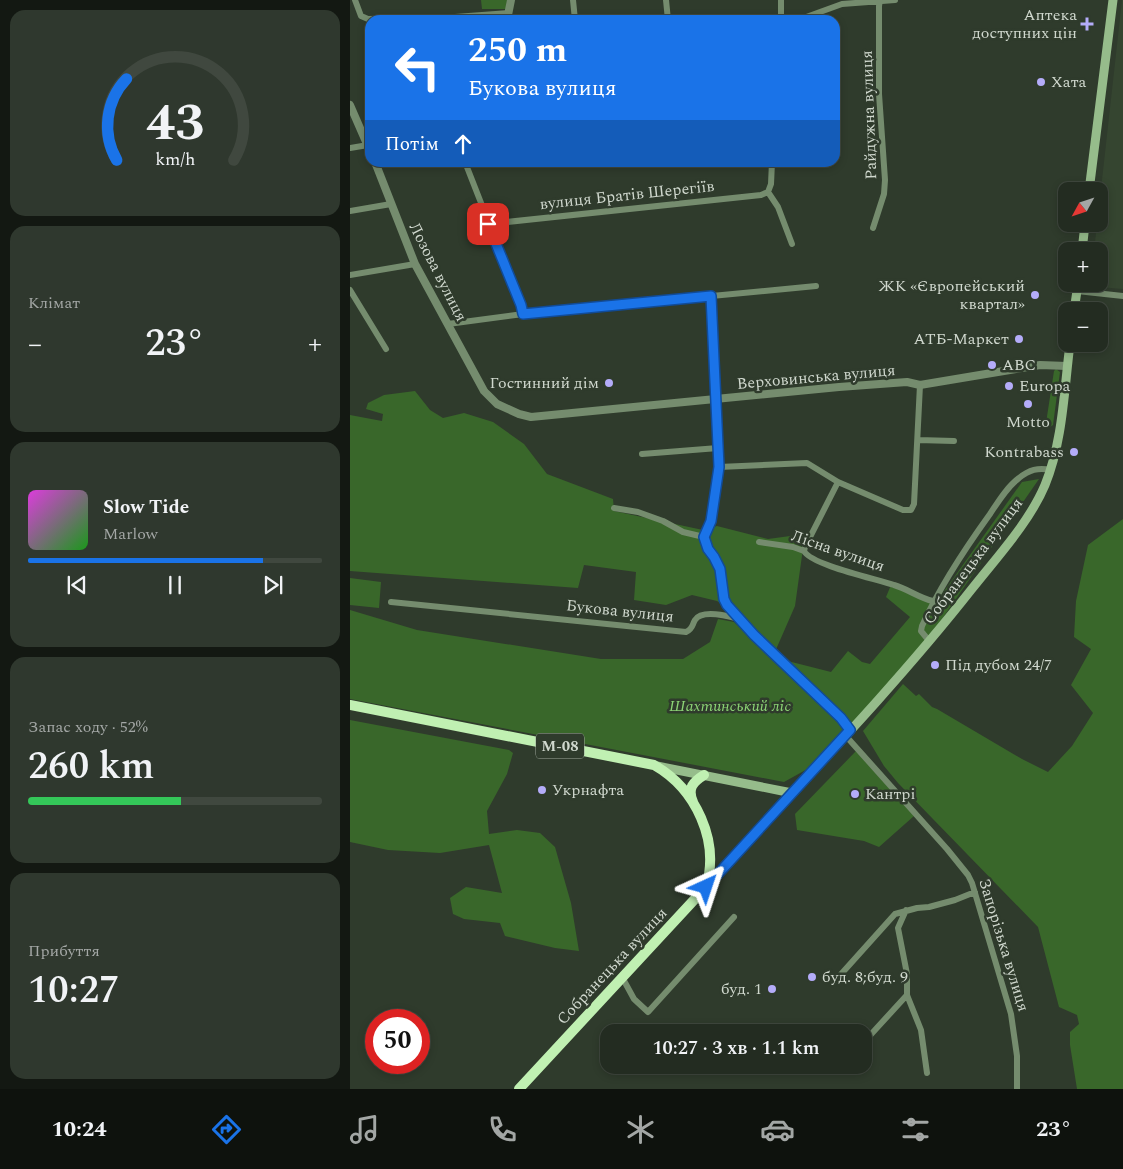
<!DOCTYPE html>
<html lang="uk">
<head>
<meta charset="utf-8">
<style>
  body { margin:0; font-family:Spectral,serif; background:#2f382e; color:#f1f3f6; height:100vh; display:flex; flex-direction:column; font-size:19px; white-space:nowrap }
  * { box-sizing:border-box; margin:0 }
  p { font-size:16px; color:#a3a7a5 }
  .icon { flex:none; width:28px; height:28px; fill:none; stroke:currentColor; stroke-width:2; stroke-linecap:round; stroke-linejoin:round }
  .map { position:relative; flex:1; overflow:hidden }
  .drawer { display:flex; flex-direction:column; gap:10px; padding:10px; background:#131812; width:350px }
  .drawer>* { flex:none }
  .guide { position:absolute; left:15px; top:15px; width:475px; height:152px; border-radius:15px; box-shadow:0 2px 8px #0003,0 0 0 1px #40483f; background:#1a73e8; color:#fff; overflow:hidden }
  .needle { width:32px; rotate:230deg }
  .fabs { position:absolute; left:708px; top:182px; display:grid; gap:10px }
  .fabs a { display:grid; place-items:center; width:50px; height:50px; border-radius:10px; background:#232c21; box-shadow:0 2px 8px #0003,0 0 0 1px #40483f; font-size:25px }
  .speed { position:absolute; left:15px; top:1009px; display:flex; gap:10px; font-size:25px; font-weight:700; text-align:center }
  .speed>* { display:grid; place-content:center; width:65px; height:65px; border-radius:50%; background:#232c21; box-shadow:0 2px 8px #0003,0 0 0 1px #40483f; line-height:1 }
  .speed .limit { border:8px solid #d22; background:#fff; color:#111 }
  .pin { position:absolute; display:grid; place-items:center; width:42px; height:42px; color:#fff; margin:-21px; border-radius:10px; box-shadow:0 2px 8px #0006 }
  .me { position:absolute; width:55px; margin:-28px; rotate:42deg; stroke-linejoin:round; filter:drop-shadow(0 0 4px #0008) }
  .turn { display:flex; align-items:center; gap:18px; height:105px; padding:0 20px; font-size:22px }
  .turn .icon { width:65px; height:65px; stroke-width:2.5 }
  .turn b { display:block; font-size:35px; line-height:42px }
  .then { display:flex; align-items:center; height:48px; padding:0 20px; background:#0003; gap:10px; font-size:19px }
  .big { font-size:38px; font-weight:600; line-height:1.1 }
  .drawer .tile { flex:1; display:flex; flex-direction:column; justify-content:center; gap:8px; min-width:0; padding:0 18px; border-radius:15px; background:#2f382e }
  .drawer .dial { align-items:center; gap:0 }
  .dial svg { height:130px; overflow:visible; fill:none; stroke:#40483f; stroke-width:7; stroke-linecap:round; text-anchor:middle }
  .dial text { fill:#f1f3f6; stroke:none }
  .song { display:flex; align-items:center; gap:15px }
  .cover { width:60px; height:60px; border-radius:8px; background:linear-gradient(135deg,hsl(300 70% 55%),hsl(120 70% 35%)) }
  .played { height:5px; border-radius:2px; background:linear-gradient(90deg,#1a73e8 80%,#40483f 80%) }
  .keys { display:flex; justify-content:space-around; direction:ltr }
  .heat { display:flex; justify-content:space-between; align-items:center; font-size:28px; direction:ltr }
  .charge { height:8px; border-radius:4px; background:linear-gradient(90deg,#34c759 52%,#40483f 0) }
  .trip { position:absolute; left:250px; top:1024px; width:272px; height:50px; border-radius:15px; background:#232c21; box-shadow:0 2px 8px #0003,0 0 0 1px #40483f; font-weight:600; line-height:50px; text-align:center }
  .tab-bar { display:flex; height:80px; justify-content:space-around; align-items:center; background:#0e120d; color:#a3a7a5 }
  .tab-bar .icon { width:35px; height:35px }
  .tab-bar .selected { color:#1a73e8 }
  .tab-bar b { font-size:22px; color:#f1f3f6 }
  main { display:flex; flex:1; min-height:0 }
  .map>svg:first-child { display:block }
</style>
</head>
<body>
<main>
<section class="drawer">
<div class="tile dial"><svg viewBox="0 0 100 80">
<path d="M14 69A42 42 0 1 1 86 69"/>
<path d="M14 69A42 42 0 0 1 20 19" stroke="#1a73e8"/>
<text x="50" y="56" font-size="32" font-weight="700">43</text>
<text x="50" y="72" font-size="11">km/h</text>
</svg></div>
<div class="tile"><p>Клімат</p>
<div class="heat"><a>−</a><b class="big">23°</b><a>+</a></div>
</div>
<div class="tile">
<div class="song"><i class="cover"></i><div><b>Slow Tide</b><p>Marlow</p></div></div>
<div class="played"></div>
<div class="keys"><svg class="icon" aria-label="previous" viewBox="0 0 24 24"><path d="M18 5L8 12l10 7zM5 5v14"/></svg><svg class="icon" aria-label="pause" viewBox="0 0 24 24"><path d="M8 5v14M16 5v14"/></svg><svg class="icon" aria-label="next" viewBox="0 0 24 24"><path d="M6 5l10 7-10 7zM19 5v14"/></svg></div>
</div>
<div class="tile"><p>Запас ходу · 52%</p><b class="big">260 km</b><div class="charge"></div></div>
<div class="tile"><p>Прибуття</p><b class="big">10:27</b></div>
</section>
<div class="map">
<svg width="773" height="1089" viewBox="0 0 773 1089">
  <rect width="100%" height="100%" fill="#2f3b2c"/>
  <path fill="#354530" d="M772,0h1v289l-24,-2 2,-16 -2,-1v-19h-5l3,-27h2v-17z"/>
  <path fill="#39672a" d="M131,0h26l-1,9h-24z
    M706,369l4,3 -7,53 -3,2 -3,-1 -1,-3 8,-52z
    M65,391l15,19 13,8 21,-5 29,9 31,22 23,30 66,25 1,12 89,19 14,-4 51,13 37,-5 -10,72 -21,48 -33,-36 -24,-17 -25,-6 -26,10 -32,-5 2,-28 -52,-7 -6,23 -228,-17v-156l32,6 1,-7 -17,-5 2,-6 16,-8z
    M689,479l-106,153 -46,53 -76,82 -27,15 -434,-83v-89l67,20 184,29h82l27,-17 8,-23 16,3 38,35 59,15 17,-21 14,11 8,2 40,-47 -24,-20 5,-12 44,19 87,-122z
    M773,519v570h-46l-7,-44v-13l9,-8 -2,-9 -18,-8 -21,-80 -140,-144 -14,-17 -21,-35 40,-47 13,12 3,-2 13,13 5,2 85,50 26,13 24,-26 21,-33 -22,-28 20,-36 -17,-12 2,-36 12,-56z
    M0,578l31,4 -2,26 -29,-3z
    M0,720l159,30 4,3 -6,21 -20,37 2,23 28,-4 23,3 15,14 16,56 8,48 -24,-3 -50,-12 -5,-13 -36,-4 -11,-5 -3,-16 16,-11 36,6 -13,-48 -49,8 -52,-3 -38,-8z
    M506,751l58,65 -35,31 -15,-6 -67,-11 -2,-16z"/>
  <g fill="none" stroke-linecap="round" stroke-linejoin="round">
    <path stroke="#758c6e" stroke-width="6" d="M5,0l6,16 7,3 87,-2 54,-4
      M223,0l2,20
      M316,0l2,20
      M431,0v20
      M448,20l44,-16 53,-4
      M0,148l18,-3
      M115,162l56,143 2,9
      M422,162l-1,22 -3,8 10,15 14,37
      M0,211l41,-7
      M138,224l273,-29 7,-3
      M523,228l11,-34 1,-14 -6,-86v-88l1,-6
      M0,275l65,-11
      M0,290l36,59
      M727,291l46,5
      M361,296l8,171 -8,54 -7,16 4,12 6,8 6,12 4,30 3,6 11,13
      M98,324l75,-10 293,-28
      M568,440l36,1
      M292,454l76,-6
      M369,467l88,-4 31,19 65,28h8l3,-6 6,-119
      M264,508l24,4 25,9 20,11 21,5
      M409,542l34,5 11,4c7,14 73,28 90,34 14,4 25,13 39,16
      M454,551l1,-4 33,-65
      M41,602l295,30c7,-3 6,-7 9,-12 7,-11 33,-4 44,-1l102,99 9,12
      M580,642l-9,-11 1,-5c18,-40 42,-76 68,-112 8,-12 17,-27 29,-36 10,-8 19,-11 32,-8
      M495,735l102,114 21,26 4,8 39,131 6,42v33
      M556,910l-8,18 9,46v21l14,35 6,43
      M272,977l12,22 14,13 86,-95
      M484,982l61,-68 22,-6 12,-1 26,-7 20,-8
      M514,1042l43,-47"/>
    <path stroke="#758c6e" stroke-width="8" d="M157,20l4,-20
      M0,105l20,46
      M25,162l40,102 69,127 13,13 22,10 12,3 308,-30 68,-5 13,3 120,-20 27,1"/>
    <path stroke="#96bc8b" stroke-width="9" d="M739,191l24,-191
      M732,251l3,-27
      M724,311l4,-27
      M307,766l135,27
      M356,887c89,-98 183,-193 265,-297 25,-32 58,-67 74,-105 18,-44 19,-95 25,-141"/>
    <path stroke="#c0f0b2" stroke-width="10" d="M0,705l304,60c42,24 66,76 52,122l-187,202
      M343,802c-6,-14 0,-20 11,-27"/>
  </g>
  <g fill="none" stroke-linecap="round" stroke-linejoin="round">
    <g stroke="#114b97" stroke-width="12">
      <path id="route" d="M138,224l33,81 2,9 188,-18 8,171 -8,54 -7,16 4,12 6,8 6,12 4,30 3,6 27,30 87,83 9,12 -144,157"/>
    </g>
    <use href="#route" stroke="#1a73e8" stroke-width="9"/>
  </g>
  <g fill="#b4acf9" stroke="#2f3b2c" stroke-width="2">
    <path d="M734.5 16.5h5v5h5v5h-5v5h-5v-5h-5v-5h5z"/>
    <circle cx="691" cy="82" r="5"/>
    <circle cx="685" cy="295" r="5"/>
    <circle cx="669" cy="339" r="5"/>
    <circle cx="642" cy="365" r="5"/>
    <circle cx="259" cy="383" r="5"/>
    <circle cx="659" cy="386" r="5"/>
    <circle cx="678" cy="404" r="5"/>
    <circle cx="724" cy="452" r="5"/>
    <circle cx="585" cy="665" r="5"/>
    <circle cx="192" cy="790" r="5"/>
    <circle cx="505" cy="794" r="5"/>
    <circle cx="462" cy="977" r="5"/>
    <circle cx="422" cy="989" r="5"/>
  </g>
  <g text-anchor="middle" dominant-baseline="central" stroke-width="5" stroke-linejoin="round" paint-order="stroke">
    <rect fill="#2f3b2c" stroke="#a0a99d" stroke-width="1" x="186" y="733.5" width="48" height="25" rx="4"/>
    <g font-size="15" font-weight="bold" fill="#d0d8ce">
      <text x="210" y="746">М-08</text>
    </g>
    <g font-size="16" fill="#d0d8ce" stroke="#2f3b2c" text-anchor="start">
      <text x="727" y="15" text-anchor="end">Аптека<tspan x="727" dy="18">доступних цін</tspan></text>
      <text x="701" y="82">Хата</text>
      <text x="675" y="286" text-anchor="end">ЖК «Європейський<tspan x="675" dy="18">квартал»</tspan></text>
      <text x="659" y="339" text-anchor="end">АТБ-Маркет</text>
      <text x="652" y="365">ABC</text>
      <text x="249" y="383" text-anchor="end">Гостинний дім</text>
      <text x="669" y="386">Europa</text>
      <text x="678" y="422" text-anchor="middle">Motto</text>
      <text x="714" y="452" text-anchor="end">Kontrabass</text>
      <text x="595" y="665">Під дубом 24/7</text>
      <text x="202" y="790">Укрнафта</text>
      <text x="515" y="794">Кантрі</text>
      <text x="472" y="977">буд. 8;буд. 9</text>
      <text x="412" y="989" text-anchor="end">буд. 1</text>
    </g>
    <g font-size="16" fill="#d0d8ce" stroke="#2f3b2c">
      <text transform="translate(519 115) rotate(-92)">Райдужна вулиця</text>
      <text transform="translate(277 195) rotate(-6)">вулиця Братів Шерегіїв</text>
      <text transform="translate(88 272) rotate(63)">Лозова вулиця</text>
      <text transform="translate(466 377) rotate(-5)">Верховинська вулиця</text>
      <text transform="translate(488 551) rotate(19)">Лісна вулиця</text>
      <text transform="translate(623 561) rotate(-53)">Собранецька вулиця</text>
      <text transform="translate(270 611) rotate(6)">Букова вулиця</text>
      <text transform="translate(654 945) rotate(73)">Запорізька вулиця</text>
      <text transform="translate(262 966) rotate(-47)">Собранецька вулиця</text>
    </g>
    <g font-size="16" font-style="italic" fill="#8cd475" stroke="#2f3b2c">
      <text x="380" y="706">Шахтинський ліс</text>
    </g>
  </g>
</svg>
<div class="fabs">
<a><svg class="needle" viewBox="-14 -14 28 28"><path d="M0-13l5 13h-10z" fill="#e53935"/><path d="M0 13l5-13h-10z" fill="#a3a7a5"/></svg></a>
<a>+</a>
<a>−</a>
</div>
<div class="speed"><div class="limit">50</div></div>
<div class="pin" style="left:138px;top:224px;background:#d93025"><svg class="icon" aria-label="arrive" viewBox="0 0 24 24"><path d="M6 21V4h12l-3 4 3 4H6"/></svg></div>
<svg class="me" style="left:356px;top:887px" viewBox="-20 -20 40 40"><path d="M0-17L14 15 0 8-14 15z" fill="#1a73e8" stroke="#fff" stroke-width="4"/></svg>
<div class="trip">10:27 · 3 хв · 1.1 km</div>
<div class="guide">
<div class="turn"><svg class="icon" aria-label="left" viewBox="0 0 24 24"><path d="M17 20v-9H6M10 6l-5 5 5 5"/></svg><div><b>250 m</b>Букова вулиця</div></div>
<div class="then">Потім<svg class="icon" aria-label="ahead" viewBox="0 0 24 24"><path d="M12 20V5M6 11l6-6 6 6"/></svg></div>
</div>
</div>
</main>
<nav class="tab-bar">
<b>10:24</b>
<svg class="icon selected" aria-label="directions" viewBox="0 0 24 24"><path d="M12 3l9 9-9 9-9-9zM9 14v-3h6M13 9l2 2-2 2"/></svg>
<svg class="icon" aria-label="music" viewBox="0 0 24 24"><path d="M9 18V5l10-2v13"/><circle cx="6" cy="18" r="3"/><circle cx="16" cy="16" r="3"/></svg>
<svg class="icon" aria-label="phone" viewBox="0 0 24 24"><path d="M5 4h4l2 5-3 2q2 4 5 5l2-3 5 2v4C11 20 4 13 5 4z"/></svg>
<svg class="icon" aria-label="climate" viewBox="0 0 24 24"><path d="M12 3v18M4 7l16 10M4 17L20 7"/></svg>
<svg class="icon" aria-label="car" viewBox="0 0 24 24"><path d="M5 17H2v-5l4-1 3-4h7l3 4 3 1v5h-3M9 17h6M6 11h13"/><circle cx="7" cy="17" r="2"/><circle cx="17" cy="17" r="2"/></svg>
<svg class="icon" aria-label="filters" viewBox="0 0 24 24"><path d="M4 7h16M4 17h16"/><circle cx="9" cy="7" r="2"/><circle cx="15" cy="17" r="2"/></svg>
<b>23°</b>
</nav>
</body>
</html>
